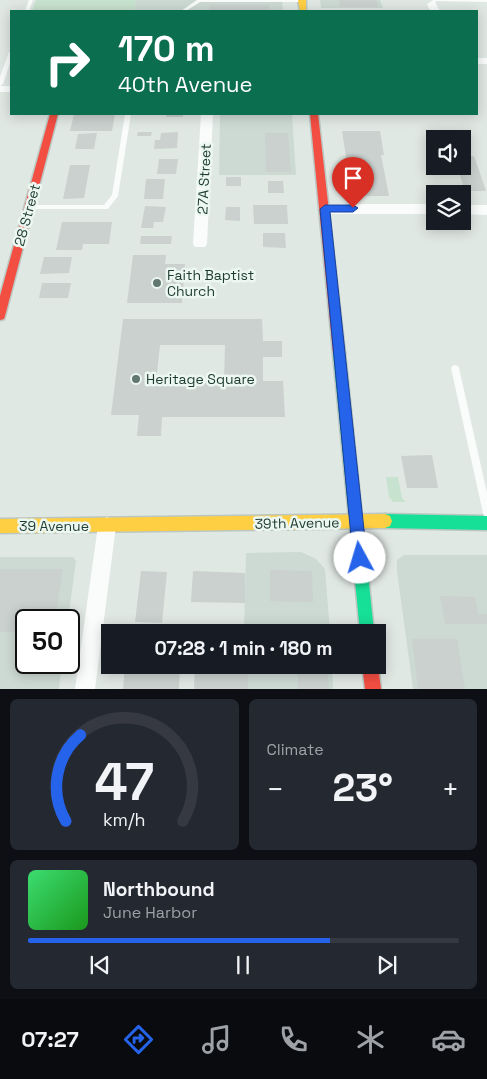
<!DOCTYPE html>
<html lang="en">
<head>
<meta charset="utf-8">
<style>
  body { margin:0; font-family:"Space Grotesk",sans-serif; background:#242831; color:#f1f3f6; height:100vh; display:flex; flex-direction:column; font-size:19px; white-space:nowrap }
  * { box-sizing:border-box; margin:0 }
  p { font-size:16px; color:#9ea1a6 }
  .icon { flex:none; width:28px; height:28px; fill:none; stroke:currentColor; stroke-width:2; stroke-linecap:round; stroke-linejoin:round }
  .map { position:relative; height:689px; overflow:hidden }
  .side { display:flex; flex-direction:column; gap:10px; padding:10px; background:#0d0f14; flex:1 }
  .side>* { flex:none }
  .banner { position:absolute; left:10px; top:10px; width:468px; height:105px; border-radius:0px; box-shadow:0 2px 12px #0003; background:#0b6e4f; color:#fff; overflow:hidden }
  .buttons { position:absolute; left:426px; top:130px; display:grid; gap:10px }
  .buttons a { display:grid; place-items:center; width:45px; height:45px; border-radius:0px; background:#171b24; box-shadow:0 2px 12px #0003; font-size:25px }
  .speed { position:absolute; left:15px; top:609px; display:flex; gap:10px; font-size:25px; font-weight:700; text-align:center }
  .speed>* { display:grid; place-content:center; width:65px; height:65px; border-radius:50%; background:#171b24; box-shadow:0 2px 12px #0003; line-height:1 }
  .speed .limit { border:2px solid #111; border-radius:8px; background:#fff; color:#111 }
  .pin { position:absolute; display:grid; place-items:center; width:42px; height:42px; color:#fff; margin:-51px -21px; border-radius:50% 50% 50% 0; rotate:-45deg; box-shadow:0 0 5px #0007 }
  .pin .icon { rotate:45deg }
  .me { position:absolute; width:55px; margin:-28px; rotate:354deg; stroke-linejoin:round; filter:drop-shadow(0 0 4px #0008) }
  .turn { display:flex; align-items:center; gap:18px; height:105px; padding:0 25px; font-size:22px }
  .turn .icon { width:65px; height:65px; stroke-width:2.5 }
  .turn b { display:block; font-size:35px; line-height:42px }
  .big { font-size:38px; font-weight:700; line-height:1.1 }
  .side .tile { flex:1; display:flex; flex-direction:column; justify-content:center; gap:8px; min-width:0; padding:0 18px; border-radius:8px; background:#242831 }
  .side .dial { align-items:center; gap:0 }
  .dial svg { height:130px; overflow:visible; fill:none; stroke:#363941; stroke-width:7; stroke-linecap:round; text-anchor:middle }
  .dial text { fill:#f1f3f6; stroke:none }
  .song { display:flex; align-items:center; gap:15px }
  .cover { width:60px; height:60px; border-radius:8px; background:linear-gradient(135deg,hsl(140 70% 55%),hsl(120 70% 35%)) }
  .played { height:5px; border-radius:2px; background:linear-gradient(90deg,#2563eb 70%,#363941 70%) }
  .keys { display:flex; justify-content:space-around; direction:ltr }
  .heat { display:flex; justify-content:space-between; align-items:center; font-size:28px; direction:ltr }
  .side .tiles { flex:1; display:grid; gap:10px; grid-template-columns:1fr 1fr }
  .tile:last-child { grid-column:span 2 }
  .trip { position:absolute; left:101px; top:624px; width:285px; height:50px; border-radius:0px; background:#171b24; box-shadow:0 2px 12px #0003; font-weight:700; line-height:50px; text-align:center }
  .dock { display:flex; height:80px; justify-content:space-around; align-items:center; background:#090b0e; color:#9ea1a6 }
  .dock .icon { width:35px; height:35px }
  .dock .selected { color:#2563eb }
  .dock b { font-size:22px; color:#f1f3f6 }
  .map>svg:first-child { display:block }
</style>
</head>
<body>
<div class="map">
<svg width="487" height="689" viewBox="0 0 487 689">
  <rect width="100%" height="100%" fill="#e0e8e4"/>
  <path fill="#cdd9d3" d="M136,0h146l1,11h-149z
    M320,0h60l3,8h-62z
    M220,114h72l4,61h-77z
    M301,552l15,7 9,10 5,63h-86l2,-79z
    M404,555h83v134h-74l-16,-118v-11z
    M0,557h73l3,4 -8,59h-42v42l36,1 -3,26h-59z
    M243,665h89l1,24h-91z"/>
  <path fill="#c7e2ce" d="M36,0h100l-2,11h-102z
    M398,477l4,21 4,4h-13l-4,-5 -3,-20z"/>
  <path fill="#cad1ce" fill-rule="evenodd" d="M339,0h37l2,7h-38z
    M210,5h59v6h-60z
    M74,114h41l-3,17h-42z
    M167,114h16v3h-17z
    M342,131h38l4,24h-3l8,41h-37z
    M138,132h14l-1,4h-14z
    M178,132l-1,16 -23,1 1,-9h5l1,-7z
    M97,133l-3,16h-19l3,-15z
    M265,133h23l3,39h-25z
    M462,156h12l12,35h-21l-8,-25h5z
    M159,159h19l-2,15h-19z
    M70,165h20l-6,33 -21,1z
    M226,177h15v9h-15z
    M146,179h19l-2,20h-19z
    M268,181h15l1,12h-16z
    M253,205h34l1,19h-34z
    M145,206l21,1 -3,15h-9l-1,6h-12z
    M226,207h14v14l-15,-1z
    M62,222h50l-3,22h-26l-1,6h-26z
    M263,233h22l1,15 -23,-1z
    M141,236h31l-1,8h-31z
    M133,255h33l-1,9h20l-3,39h-55z
    M44,257h28l-3,16 -29,1z
    M42,283h29l-3,15h-29z
    M123,319h139l1,22h19v16h-19v24h20l2,36h-123l-1,19h-24l2,-21h-28zM160,345h65l-1,37h-68z
    M432,455l6,33h-31l-6,-32z
    M0,569h63l-8,51h-29v11l-26,1z
    M270,570l42,1 1,31 -43,-1z
    M141,571l26,1 -5,51 -27,-1z
    M193,571l52,2v30l-54,-1z
    M440,596l35,1 3,17h9v10h-42z
    M412,639h45l8,50h-47z
    M125,665h55l-1,24h-56z
    M195,665h53v24h-54z
    M297,665h30l2,24h-31z"/>
  <g fill="none" stroke-linecap="round" stroke-linejoin="round">
    <g stroke="#bcc7c2" stroke-width="3">
      <path id="fast" d="M339,348l4,2 2,3 29,279h-14l-27,-279 2,-3z
        M385,514l102,2v14l-102,-2 -5,-2 -2,-5 2,-5z"/>
    </g>
    <g stroke="#bcc7c2" stroke-width="3">
      <path id="slow" d="M298,0h8v11h-6z
        M385,514l5,2 2,5 -2,5 -5,2 -385,5v-14z"/>
    </g>
    <g stroke="#bcc7c2" stroke-width="3">
      <path id="jam" d="M50,114h8l-53,202 -1,3 -4,1v-24z
        M310,114h8l27,239 -2,3h-8l-2,-3z
        M362,665h16l3,24h-16z"/>
    </g>
    <path fill="#fafcfb" fill-rule="evenodd" d="M29,0h4l-4,11h-4z
      M197,0h107v1l-2,1h-102l-14,9h-5z
      M433,0h54v2l-51,-1 -2,4h-4v-1z
      M9,52h2v8l-8,24 -3,2v-9z
      M125,114h6l-13,82 -10,13h-81l-1,-2 3,-2h75l8,-10z
      M455,365l3,1 1,2 28,125v24l-3,-1 -1,-3 -32,-145 1,-2z"/>
    <path fill="#fafcfb" fill-rule="evenodd" d="M432,1l3,1 5,9h-10l-3,-7z
      M476,58h11v6h-11z
      M0,86h11v6h-11z
      M201,114h12l-6,130 -2,3h-10l-2,-3z
      M325,204h110v10h-110l-5,-2 -1,-3 1,-3z
      M462,205h25v10l-25,-1z
      M107,517l6,3 3,6 -21,163h-20l23,-163 3,-6z"/>
    <use href="#fast" fill="#16e098" fill-rule="evenodd"/>
    <use href="#slow" fill="#ffcf43" fill-rule="evenodd"/>
    <use href="#jam" fill="#f24e42" fill-rule="evenodd"/>
  </g>
  <path fill="#2563eb" stroke="#184099" d="M325,205h28l5,3 -5,4h-23l37,346 -2,5 -5,2 -5,-2 -2,-5 -33,-349z"/>
  <g fill="#617870" stroke="#edf7f1" stroke-width="2">
    <circle cx="157" cy="283" r="5"/>
    <circle cx="136" cy="379" r="5"/>
  </g>
  <g text-anchor="middle" dominant-baseline="central" stroke-width="5" stroke-linejoin="round" paint-order="stroke">
    <g font-size="14" fill="#1d3b31" stroke="#edf7f1">
      <text transform="translate(204 179) rotate(-87)">27A Street</text>
      <text transform="translate(27 215) rotate(-75)">28 Street</text>
      <text transform="translate(297 523) rotate(-1)">39th Avenue</text>
      <text x="54" y="526">39 Avenue</text>
    </g>
    <g font-size="14" fill="#1d3b31" stroke="#edf7f1" text-anchor="start">
      <text x="167" y="275">Faith Baptist<tspan x="167" dy="16">Church</tspan></text>
      <text x="146" y="379">Heritage Square</text>
    </g>
  </g>
</svg>
<div class="buttons">
<a><svg class="icon" aria-label="sound" viewBox="0 0 24 24"><path d="M4 9h4l5-4v14l-5-4H4zM17 9q2 3 0 6"/></svg></a>
<a><svg class="icon" aria-label="layers" viewBox="0 0 24 24"><path d="M12 4l9 5-9 5-9-5zM3 14l9 5 9-5"/></svg></a>
</div>
<div class="speed"><div class="limit">50</div></div>
<div class="pin" style="left:353px;top:208px;background:#d93025"><svg class="icon" aria-label="arrive" viewBox="0 0 24 24"><path d="M6 21V4h12l-3 4 3 4H6"/></svg></div>
<svg class="me" style="left:360px;top:558px" viewBox="-20 -20 40 40"><circle r="19" fill="#fff"/><path d="M0-13L10 11 0 6-10 11z" fill="#2563eb"/></svg>
<div class="trip">07:28 · 1 min · 180 m</div>
<div class="banner">
<div class="turn"><svg class="icon" aria-label="right" viewBox="0 0 24 24"><path d="M7 20v-9h11M14 6l5 5-5 5"/></svg><div><b>170 m</b>40th Avenue</div></div>
</div>
</div>
<section class="side">
<div class="tiles">
<div class="tile dial"><svg viewBox="0 0 100 80">
<path d="M14 69A42 42 0 1 1 86 69"/>
<path d="M14 69A42 42 0 0 1 23 16" stroke="#2563eb"/>
<text x="50" y="56" font-size="32" font-weight="700">47</text>
<text x="50" y="72" font-size="11">km/h</text>
</svg></div>
<div class="tile"><p>Climate</p>
<div class="heat"><a>−</a><b class="big">23°</b><a>+</a></div>
</div>
<div class="tile">
<div class="song"><i class="cover"></i><div><b>Northbound</b><p>June Harbor</p></div></div>
<div class="played"></div>
<div class="keys"><svg class="icon" aria-label="previous" viewBox="0 0 24 24"><path d="M18 5L8 12l10 7zM5 5v14"/></svg><svg class="icon" aria-label="pause" viewBox="0 0 24 24"><path d="M8 5v14M16 5v14"/></svg><svg class="icon" aria-label="next" viewBox="0 0 24 24"><path d="M6 5l10 7-10 7zM19 5v14"/></svg></div>
</div>
</div>
</section>
<nav class="dock">
<b>07:27</b>
<svg class="icon selected" aria-label="directions" viewBox="0 0 24 24"><path d="M12 3l9 9-9 9-9-9zM9 14v-3h6M13 9l2 2-2 2"/></svg>
<svg class="icon" aria-label="music" viewBox="0 0 24 24"><path d="M9 18V5l10-2v13"/><circle cx="6" cy="18" r="3"/><circle cx="16" cy="16" r="3"/></svg>
<svg class="icon" aria-label="phone" viewBox="0 0 24 24"><path d="M5 4h4l2 5-3 2q2 4 5 5l2-3 5 2v4C11 20 4 13 5 4z"/></svg>
<svg class="icon" aria-label="climate" viewBox="0 0 24 24"><path d="M12 3v18M4 7l16 10M4 17L20 7"/></svg>
<svg class="icon" aria-label="car" viewBox="0 0 24 24"><path d="M5 17H2v-5l4-1 3-4h7l3 4 3 1v5h-3M9 17h6M6 11h13"/><circle cx="7" cy="17" r="2"/><circle cx="17" cy="17" r="2"/></svg>
</nav>
</body>
</html>
